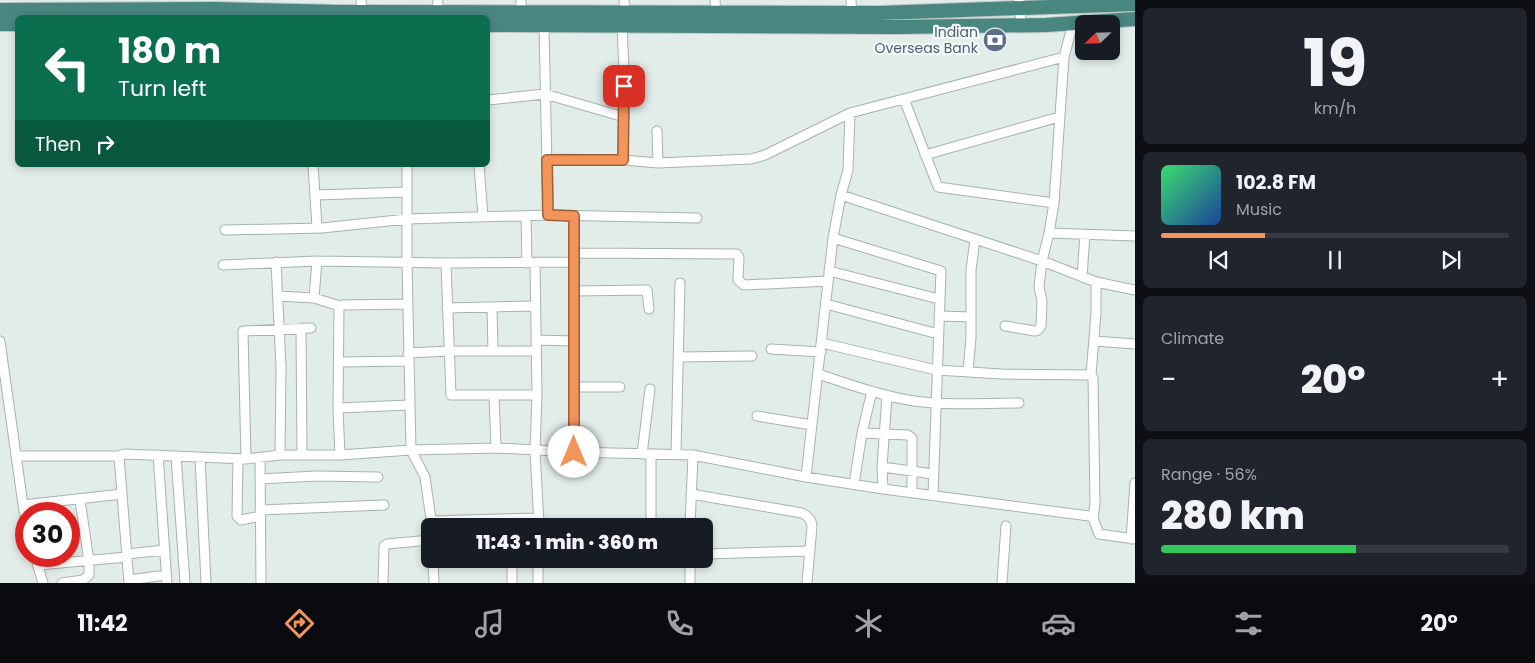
<!DOCTYPE html>
<html lang="en">
<head>
<meta charset="utf-8">
<style>
  body { margin:0; font-family:Poppins,sans-serif; background:#20242c; color:#f1f3f6; height:100vh; display:flex; flex-direction:column; font-size:19px; white-space:nowrap }
  * { box-sizing:border-box; margin:0 }
  p { font-size:16px; color:#9ea1a6 }
  .icon { flex:none; width:28px; height:28px; fill:none; stroke:currentColor; stroke-width:2; stroke-linecap:round; stroke-linejoin:round }
  .map { position:relative; flex:1; overflow:hidden }
  .panel { display:flex; flex-direction:column; gap:8px; padding:8px; background:#0d0f14; width:400px }
  .panel>* { flex:none }
  .hud { position:absolute; left:15px; top:15px; width:475px; height:152px; border-radius:8px; box-shadow:0 2px 8px #0003; background:#0b6e4f; color:#fff; overflow:hidden }
  .needle { width:32px; rotate:247deg }
  .tools { position:absolute; left:1075px; top:15px; display:grid; gap:10px }
  .tools a { display:grid; place-items:center; width:45px; height:45px; border-radius:8px; background:#171b24; box-shadow:0 2px 8px #0003; font-size:25px }
  .speed { position:absolute; left:15px; top:502px; display:flex; gap:10px; font-size:25px; font-weight:700; text-align:center }
  .speed>* { display:grid; place-content:center; width:65px; height:65px; border-radius:50%; background:#171b24; box-shadow:0 2px 8px #0003; line-height:1 }
  .speed .limit { border:8px solid #d22; background:#fff; color:#111 }
  .pin { position:absolute; display:grid; place-items:center; width:42px; height:42px; color:#fff; margin:-21px; border-radius:10px; box-shadow:0 2px 8px #0006 }
  .me { position:absolute; width:55px; margin:-28px; rotate:0deg; stroke-linejoin:round; filter:drop-shadow(0 0 4px #0008) }
  .turn { display:flex; align-items:center; gap:18px; height:105px; padding:0 20px; font-size:22px }
  .turn .icon { width:65px; height:65px; stroke-width:2.5 }
  .turn b { display:block; font-size:35px; line-height:42px }
  .then { display:flex; align-items:center; height:48px; padding:0 20px; background:#0003; gap:10px; font-size:19px }
  .big { font-size:38px; font-weight:800; line-height:1.1 }
  .panel .tile { flex:1; display:flex; flex-direction:column; justify-content:center; gap:8px; min-width:0; padding:0 18px; border-radius:8px; background:#20242c }
  .panel .dial { align-items:center; gap:0 }
  .dial b { font-size:65px; line-height:1 }
  .song { display:flex; align-items:center; gap:15px }
  .cover { width:60px; height:60px; border-radius:8px; background:linear-gradient(135deg,hsl(140 70% 55%),hsl(220 70% 35%)) }
  .played { height:5px; border-radius:2px; background:linear-gradient(90deg,#f3945a 30%,#363941 30%) }
  .keys { display:flex; justify-content:space-around; direction:ltr }
  .heat { display:flex; justify-content:space-between; align-items:center; font-size:28px; direction:ltr }
  .charge { height:8px; border-radius:4px; background:linear-gradient(90deg,#34c759 56%,#363941 0) }
  .trip { position:absolute; left:421px; top:518px; width:292px; height:50px; border-radius:8px; background:#171b24; box-shadow:0 2px 8px #0003; font-weight:800; line-height:50px; text-align:center }
  .menu { display:flex; height:80px; justify-content:space-around; align-items:center; background:#090b0e; color:#9ea1a6 }
  .menu .icon { width:35px; height:35px }
  .menu .on { color:#f3945a }
  .menu b { font-size:22px; color:#f1f3f6 }
  main { display:flex; flex:1; min-height:0 }
  .map>svg:first-child { display:block }
</style>
</head>
<body>
<main>
<div class="map">
<svg width="1135" height="583" viewBox="0 0 1135 583">
  <rect width="100%" height="100%" fill="#e2ece9"/>
  <g fill="none" stroke-linecap="round" stroke-linejoin="round">
    <g stroke="#a5b4b1" stroke-width="11">
      <path id="minor" d="M361,0l1,11
        M521,0v12
        M624,0l1,12
        M715,0l1,12
        M851,0l1,17
        M1019,0l2,25
        M437,11l1,-11
        M544,26l4,189
        M622,26l2,44 -1,90
        M904,99l34,88 116,16
        M488,100l57,-6 79,23
        M657,131l1,32
        M925,155l134,-38
        M547,159l76,1 35,3 93,-4 14,-4 85,-42 214,-56
        M313,165l4,62
        M407,165v97l4,188 14,27 7,49
        M479,165l4,52
        M315,195l92,-3
        M841,195l201,66 54,21 39,8
        M526,216l1,47
        M574,216v236
        M225,230l97,-2 85,-9 141,-4 149,3
        M1049,233l86,3
        M833,238l108,33 -8,224
        M575,253l162,1 2,3 -1,23 6,5 84,-4
        M276,262l5,105 -1,88
        M446,263l5,132h86
        M535,263l2,132 -2,55 4,76
        M223,265l94,-4 129,2 129,-1
        M829,271l110,28
        M1082,277l3,-43
        M575,291l72,-1 2,19
        M278,296l36,2 26,8
        M314,298l3,-37
        M826,304l112,30
        M492,307l1,44
        M447,308l88,-2
        M939,316l32,1
        M1005,326l30,5 3,-1 3,-4 1,-25 -3,-14 3,-26 7,-28 5,-30 10,-146 9,-34
        M301,328l1,127
        M536,340l38,1
        M0,341l23,164 3,15
        M1094,341l41,3
        M822,343l114,27 66,4 89,1
        M771,349l50,3
        M408,353l41,-2h87
        M679,357l73,-1
        M339,362l70,-1
        M968,372l3,-35v-67l4,-30
        M818,374c37,12 76,27 116,29 28,2 57,0 85,0
        M574,387h46
        M494,395l2,53
        M338,408l71,-3
        M757,416l55,9
        M862,433l46,2 4,3v54
        M676,453l4,-170
        M642,454l8,-65
        M158,455l9,128
        M340,455l-2,-47 1,-101 3,-2 66,-1
        M16,456h103l5,-2 122,5 34,-4h60l71,-5 85,-2 78,4 119,3 113,22 77,12 206,27 4,2 6,16 36,5
        M119,456l10,127
        M176,456l9,127
        M200,458l6,125
        M260,458l1,125
        M238,459l-1,57 4,4 19,-4
        M246,459l-3,-128 68,-3
        M882,467l51,7
        M806,477l27,-239 8,-43 7,-25 2,-57
        M260,479l56,-3 62,1
        M854,484l8,-51 10,-42
        M883,489l-1,-22 5,-72
        M691,494l111,19c7,4 9,6 10,13l-5,57
        M23,505l99,-11
        M260,510l124,-5
        M1093,518l2,-14 -2,-126 -2,-3 5,-62v-31
        M432,521l107,-3
        M651,526v-72
        M690,526l3,-71
        M1131,539l4,-56
        M127,554l38,-4
        M705,554l105,-3
        M35,556l8,27
        M433,559l1,24
        M38,565l89,-8
        M129,580l37,-5
        M62,583l21,-3 6,-5v-14l-9,-61
        M383,583l1,-37 3,-2 43,-4
        M512,583v-24
        M538,583v-24
        M690,583v-24
        M1002,583l4,-57"/>
    </g>
    <g stroke="#c1c9c8" stroke-width="16">
      <path id="trunk" d="M0,10l216,-1 126,3 537,1 256,-9
        M0,24h18
        M488,25l407,2 151,-2 89,-6"/>
    </g>
    <use href="#minor" stroke="#fff" stroke-width="9"/>
    <use href="#trunk" stroke="#4a8680" stroke-width="14"/>
  </g>
  <g fill="none" stroke-linecap="round" stroke-linejoin="round">
    <g stroke="#9e603a" stroke-width="12">
      <path id="route" d="M574,452v-236l-26,-1 -1,-55h76l1,-74"/>
    </g>
    <use href="#route" stroke="#f3945a" stroke-width="9"/>
  </g>
  <defs>
    <g id="bank-disc" transform="scale(1.25)"><circle r="9.5" fill="#5c6f8a" stroke="#f3f9f7"/><path d="M-6-4H6V4H-6ZM0-2.3a2.3 2.3 0 1 0 0 4.6a2.3 2.3 0 1 0 0-4.6Z" fill="#fff"/></g>
  </defs>
  <g fill-rule="evenodd">
    <use href="#bank-disc" x="995" y="40"/>
  </g>
  <g text-anchor="middle" dominant-baseline="central" stroke-width="4.5" stroke-linejoin="round" paint-order="stroke">
    <g font-size="14" fill="#4e5e75" stroke="#f3f9f7" text-anchor="end">
      <text x="978" y="32">Indian<tspan x="978" dy="16">Overseas Bank</tspan></text>
    </g>
  </g>
</svg>
<div class="tools">
<a><svg class="needle" viewBox="-14 -14 28 28"><path d="M0-13l5 13h-10z" fill="#e53935"/><path d="M0 13l5-13h-10z" fill="#9ea1a6"/></svg></a>
</div>
<div class="speed"><div class="limit">30</div></div>
<div class="pin" style="left:624px;top:86px;background:#d93025"><svg class="icon" aria-label="arrive" viewBox="0 0 24 24"><path d="M6 21V4h12l-3 4 3 4H6"/></svg></div>
<svg class="me" style="left:574px;top:452px" viewBox="-20 -20 40 40"><circle r="19" fill="#fff"/><path d="M0-13L10 11 0 6-10 11z" fill="#f3945a"/></svg>
<div class="trip">11:43 · 1 min · 360 m</div>
<div class="hud">
<div class="turn"><svg class="icon" aria-label="left" viewBox="0 0 24 24"><path d="M17 20v-9H6M10 6l-5 5 5 5"/></svg><div><b>180 m</b>Turn left</div></div>
<div class="then">Then<svg class="icon" aria-label="right" viewBox="0 0 24 24"><path d="M7 20v-9h11M14 6l5 5-5 5"/></svg></div>
</div>
</div>
<section class="panel">
<div class="tile dial"><b>19</b><p>km/h</p></div>
<div class="tile">
<div class="song"><i class="cover"></i><div><b>102.8 FM</b><p>Music</p></div></div>
<div class="played"></div>
<div class="keys"><svg class="icon" aria-label="previous" viewBox="0 0 24 24"><path d="M18 5L8 12l10 7zM5 5v14"/></svg><svg class="icon" aria-label="pause" viewBox="0 0 24 24"><path d="M8 5v14M16 5v14"/></svg><svg class="icon" aria-label="next" viewBox="0 0 24 24"><path d="M6 5l10 7-10 7zM19 5v14"/></svg></div>
</div>
<div class="tile"><p>Climate</p>
<div class="heat"><a>−</a><b class="big">20°</b><a>+</a></div>
</div>
<div class="tile"><p>Range · 56%</p><b class="big">280 km</b><div class="charge"></div></div>
</section>
</main>
<nav class="menu">
<b>11:42</b>
<svg class="icon on" aria-label="directions" viewBox="0 0 24 24"><path d="M12 3l9 9-9 9-9-9zM9 14v-3h6M13 9l2 2-2 2"/></svg>
<svg class="icon" aria-label="music" viewBox="0 0 24 24"><path d="M9 18V5l10-2v13"/><circle cx="6" cy="18" r="3"/><circle cx="16" cy="16" r="3"/></svg>
<svg class="icon" aria-label="phone" viewBox="0 0 24 24"><path d="M5 4h4l2 5-3 2q2 4 5 5l2-3 5 2v4C11 20 4 13 5 4z"/></svg>
<svg class="icon" aria-label="climate" viewBox="0 0 24 24"><path d="M12 3v18M4 7l16 10M4 17L20 7"/></svg>
<svg class="icon" aria-label="car" viewBox="0 0 24 24"><path d="M5 17H2v-5l4-1 3-4h7l3 4 3 1v5h-3M9 17h6M6 11h13"/><circle cx="7" cy="17" r="2"/><circle cx="17" cy="17" r="2"/></svg>
<svg class="icon" aria-label="filters" viewBox="0 0 24 24"><path d="M4 7h16M4 17h16"/><circle cx="9" cy="7" r="2"/><circle cx="15" cy="17" r="2"/></svg>
<b>20°</b>
</nav>
</body>
</html>
